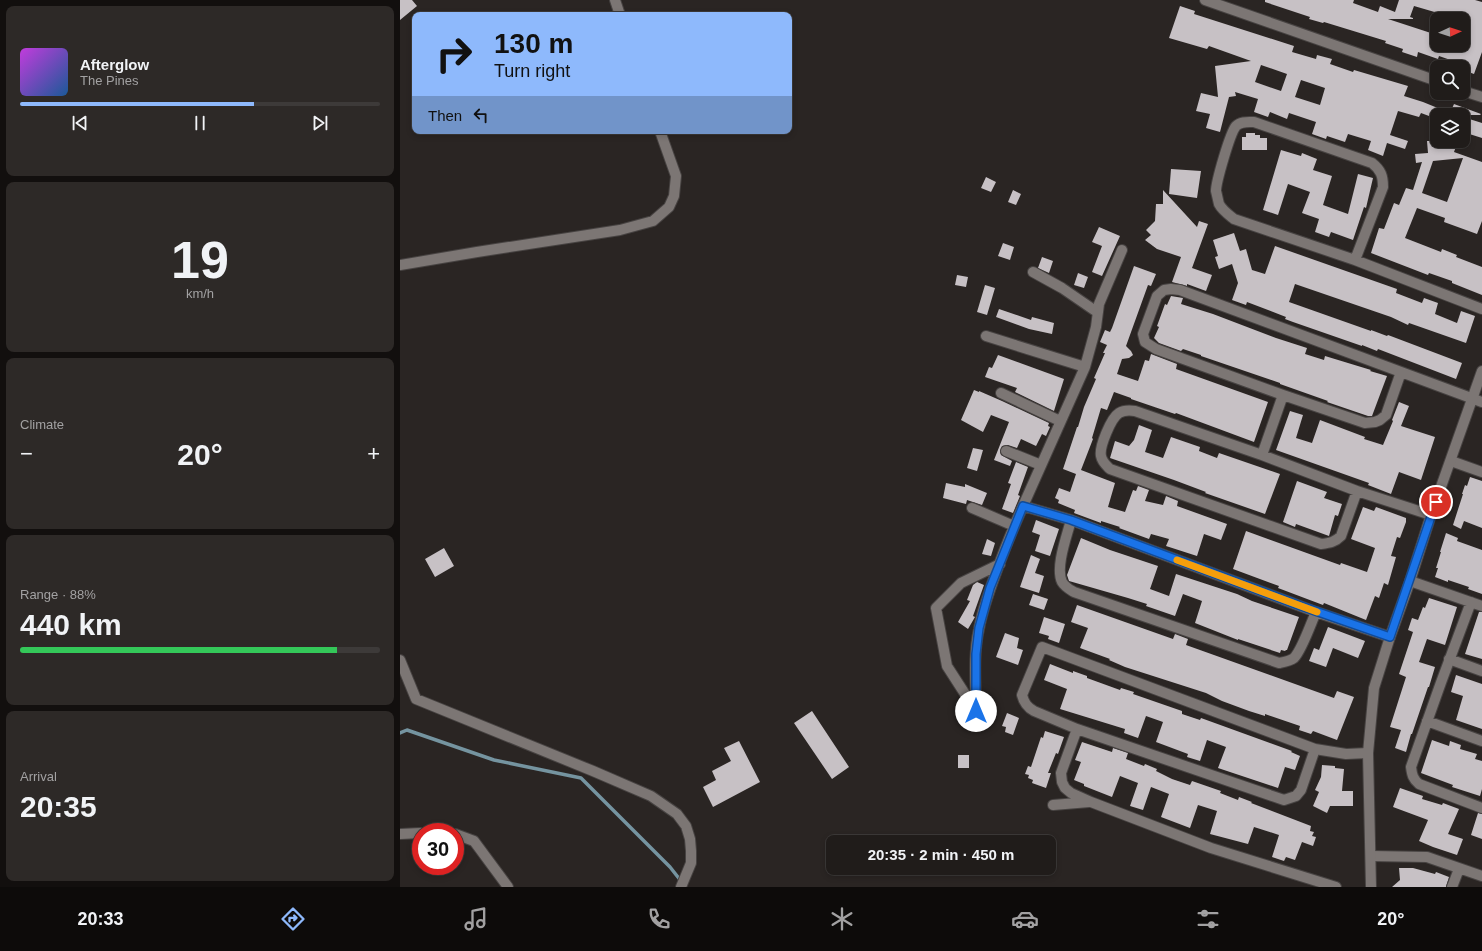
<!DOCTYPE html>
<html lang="en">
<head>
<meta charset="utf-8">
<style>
  body { margin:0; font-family:Helvetica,sans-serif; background:#2d2927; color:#f1f3f6; height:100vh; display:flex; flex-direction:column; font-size:15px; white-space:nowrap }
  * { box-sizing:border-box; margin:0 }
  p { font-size:13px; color:#a2a1a2 }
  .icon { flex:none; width:22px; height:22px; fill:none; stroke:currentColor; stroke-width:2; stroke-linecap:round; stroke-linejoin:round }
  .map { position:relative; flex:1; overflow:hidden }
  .side { display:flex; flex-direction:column; gap:6px; padding:6px; background:#120f0e; width:400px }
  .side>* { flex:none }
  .banner { position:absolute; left:12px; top:12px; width:380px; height:122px; border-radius:8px; box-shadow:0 2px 6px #0003,0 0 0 1px #3d3a39; background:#8eb9fc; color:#111; overflow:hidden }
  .needle { width:26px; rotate:87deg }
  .fabs { position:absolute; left:1030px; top:12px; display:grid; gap:8px }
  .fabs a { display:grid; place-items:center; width:40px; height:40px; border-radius:8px; background:#201c1a; box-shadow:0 2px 6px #0003,0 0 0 1px #3d3a39; font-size:20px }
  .speed { position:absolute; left:12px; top:823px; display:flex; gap:8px; font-size:20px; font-weight:700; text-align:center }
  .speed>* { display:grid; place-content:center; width:52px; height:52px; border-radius:50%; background:#201c1a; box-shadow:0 2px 6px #0003,0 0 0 1px #3d3a39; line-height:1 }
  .speed .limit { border:6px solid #d22; background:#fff; color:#111 }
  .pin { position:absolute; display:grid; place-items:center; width:34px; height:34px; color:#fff; margin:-17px; border:2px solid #fff; border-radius:50%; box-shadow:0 1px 4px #0007 }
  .me { position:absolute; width:44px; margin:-22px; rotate:0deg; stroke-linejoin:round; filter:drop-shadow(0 0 3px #0008) }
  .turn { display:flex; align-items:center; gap:14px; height:84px; padding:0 16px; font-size:18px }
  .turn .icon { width:52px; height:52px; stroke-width:2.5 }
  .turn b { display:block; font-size:28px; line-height:34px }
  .then { display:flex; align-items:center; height:38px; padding:0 16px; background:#0003; gap:8px; font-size:15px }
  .big { font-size:30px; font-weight:700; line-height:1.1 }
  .side .card { flex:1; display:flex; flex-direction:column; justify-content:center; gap:6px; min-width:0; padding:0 14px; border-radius:8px; background:#2d2927 }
  .side .dial { align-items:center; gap:0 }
  .dial b { font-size:52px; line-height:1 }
  .song { display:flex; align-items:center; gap:12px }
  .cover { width:48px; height:48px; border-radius:6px; background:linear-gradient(135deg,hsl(290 70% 55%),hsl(210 70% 35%)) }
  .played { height:4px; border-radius:2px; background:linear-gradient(90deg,#8eb9fc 65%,#3d3a39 65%) }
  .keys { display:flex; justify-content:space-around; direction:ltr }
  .heat { display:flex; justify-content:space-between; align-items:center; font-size:22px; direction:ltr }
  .charge { height:6px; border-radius:3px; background:linear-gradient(90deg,#34c759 88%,#3d3a39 0) }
  .trip { position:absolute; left:426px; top:835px; width:230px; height:40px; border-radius:8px; background:#201c1a; box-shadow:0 2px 6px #0003,0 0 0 1px #3d3a39; font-weight:700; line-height:40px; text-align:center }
  .dock { display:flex; height:64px; justify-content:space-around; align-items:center; background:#0d0b0a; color:#a2a1a2 }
  .dock .icon { width:28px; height:28px }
  .dock .current { color:#8eb9fc }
  .dock b { font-size:18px; color:#f1f3f6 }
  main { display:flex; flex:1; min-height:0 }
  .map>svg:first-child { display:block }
</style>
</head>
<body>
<main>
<section class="side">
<div class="card">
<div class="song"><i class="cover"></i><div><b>Afterglow</b><p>The Pines</p></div></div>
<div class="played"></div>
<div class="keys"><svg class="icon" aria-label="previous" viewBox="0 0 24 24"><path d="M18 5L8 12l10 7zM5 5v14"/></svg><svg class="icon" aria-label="pause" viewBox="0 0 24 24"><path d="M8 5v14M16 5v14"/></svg><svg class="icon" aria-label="next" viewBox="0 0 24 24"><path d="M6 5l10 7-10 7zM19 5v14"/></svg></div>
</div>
<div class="card dial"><b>19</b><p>km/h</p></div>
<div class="card"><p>Climate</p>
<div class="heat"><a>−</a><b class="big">20°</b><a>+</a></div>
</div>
<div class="card"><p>Range · 88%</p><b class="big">440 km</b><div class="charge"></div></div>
<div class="card"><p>Arrival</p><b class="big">20:35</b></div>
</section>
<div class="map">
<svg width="1082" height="887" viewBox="0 0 1082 887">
  <rect width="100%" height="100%" fill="#2a2523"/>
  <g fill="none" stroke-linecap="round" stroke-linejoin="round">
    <path stroke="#7594a0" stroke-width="3.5" d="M0,733l7,-3 87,30 87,18 89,89 11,14"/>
  </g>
  <path fill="#c7c1c5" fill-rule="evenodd" d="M0,0h12l5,6 -17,14z
    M865,0h89l-1,3 25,9 2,-6 15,6 4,-12h76l7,2v50l-8,22 -11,-4v-3h-2l1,-3 -23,-8 -1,3 -20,-7 -1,5 -15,-5 1,-3 -18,-6 1,-2 -62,-19 -1,1 -14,-4 1,-2 -45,-15zM1014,6l24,7 -2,6h27v26h-26v-10l-49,-16h25v-1l-3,-1z
    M780,6l15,5 -1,3 100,32 -2,6 24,7 1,-4 15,4 -2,5 23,8 1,-2 54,16 -4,10 19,6 27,11 4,-9 27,10 -1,1h-43v4l-16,-6 -2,4 -21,-6 -8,24 18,6 -3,8 -18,-6 -4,13 -15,-6 3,-9 -23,-7 -3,8 -18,-6 -1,3 -14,-5 4,-12 -27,-9 -2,6 -17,-7 -2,5 -14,-5 4,-13 -23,-7 1,4 -7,1 -9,35 -14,-4 4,-14 -14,-3 5,-18 17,4 -3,-31 36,-5 -42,-15 -2,3 -38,-11zM861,65l26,9 -6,17 -26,-9zM901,80l24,8 -5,17 -25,-8z
    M1063,117l19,6v15l-19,-6z
    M846,133h9v2h5v3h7v12h-25v-13h4z
    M1027,141h31l-4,11 28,10v59l-5,13 -33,-12 1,-4 -28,-10 -12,30 36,14 1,-3 15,6 -1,2 26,10v28l-30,-12v-2l-23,-8 -1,2 -57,-22 8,-25 5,1 10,-26 5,2 7,-17 7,2 9,-28 -6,1 -1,-9 13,-1zM1063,158l-16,44 -25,-9 11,-32z
    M881,150l20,6 1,-3 15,6 -4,11 19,6 -9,29 25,9 10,-40 15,4 -7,30 -2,-1 -11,33 -22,-8 -2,5 -14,-5 4,-13 -17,-6 8,-21 -22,-8 -10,31 -15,-5z
    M771,169l30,2 -4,27 -28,-4z
    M586,177l10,5 -5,10 -10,-4z
    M613,190l8,4 -5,11 -8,-3z
    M763,190l34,37 2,-6 9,3 -16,44 20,7 -6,16 -19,-7v2l-15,-4 9,-25 -24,-8 -12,-9 6,-5 -5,-5 9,-9 1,-17h7z
    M699,227l21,9 -18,40 -10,-4 10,-26 -10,-4z
    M834,233l6,18 6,-2 6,21 13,4 10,-28 122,43 -1,4 26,10 2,-5 14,5 -3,11 22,9 4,-12 14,5 -9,27 -57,-20 -1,2 -17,-8 -96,-33 -6,18 82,29v-1l16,6 1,-1 74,28 -6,16 -78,-30 -1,2 -15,-6v1l-69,-24 -8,-3 1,-2 -39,-15 -1,3 -14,-5 6,-17 -6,-19 -13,5 -4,-12 3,-1 -5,-16z
    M603,243l11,4 -4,13 -12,-4z
    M642,257l11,4 -4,12 -11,-5z
    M734,266l22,8 -5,12 -3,-1 -22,61 5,5 2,4 -4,3 -7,1 -5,15 21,7 7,-21 4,1 2,-7 26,10 -1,5 92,33 -14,40 -78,-29 -1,1 -44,-15v-1l-17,-6 -7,18 -6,-2 -9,30 1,1 -12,31 34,13 -7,24 17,5 8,-22 3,1 2,-5 11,4 -4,11 18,4 3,-9 12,5 -1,5 50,18 -6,16 -17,-6 -7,22 -31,-10 3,-7 -18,-5 -2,5 -30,-11 1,-1 -19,-6v2l-27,-10 1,-3 -17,-7 1,-3 -4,-2 4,-10 11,4 6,-18 -13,-5 14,-42h1l6,-20 12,-28 -2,-1 11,-25h-2l4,-8 -7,-3 5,-12 5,2 2,-4z
    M678,273l10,4 -4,11 -10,-3z
    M557,275l11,2 -2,10 -11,-2z
    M585,285l10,3 -8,27 -10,-3z
    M771,296l12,2 -2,6 32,10 63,24 31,10 -2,6 19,6 1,-4 46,14 -1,1 17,5 -15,40h-4l-41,-14 1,-1 -48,-17v-1l-79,-27v-1l-18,-6 -2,2 -22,-8 -5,-5 5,-11 -2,-1 8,-22 2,1z
    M599,309l32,11 1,-3 22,6 -2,11 -23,-5 -33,-12z
    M598,355l66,24 -10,32 -39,-19 2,-4 -32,-11 4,-10 3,1z
    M574,390l5,2v-1l23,10 47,22 -1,3 2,1 -4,9 -4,-2 -6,12 -15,-7 -4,9 -9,-3 -6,1 -2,6 1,3 11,6 -2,5 -16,-6 15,-38 -18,-7 -8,17 -22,-12z
    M999,402l10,4 -8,20 34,11 -14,43 -22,-8 -8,22 -23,-9 1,-2 -93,-33 14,-39 13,4 -7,23 16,5 8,-23 45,17 -1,2 19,6 10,-24 -1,-1z
    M739,425l13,5 -7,22 18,6 8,-21 29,10 -1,4 18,7 2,-5 61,21 -15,40 -60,-21 1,-1 -32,-12 -64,-22 5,-17 14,5 5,-6z
    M573,448l10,2 -6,21 -10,-3z
    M616,462l12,5 -10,28 2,1 -7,17 -11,-4 9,-25 -3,-1z
    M1070,477l12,4v47l-18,-7 -3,8 -8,-4 10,-31h-1l3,-9 2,1z
    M897,481l30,11 -3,6 18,6 -4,12 -3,-1 -6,21 -33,-12 -1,3 -12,-5z
    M546,483l19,4v-3l22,9 -5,12 -15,-5 -1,4 -23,-6z
    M963,507l11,4 2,-4 30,11v4l-6,16 -3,-1 -6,19 5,1 -8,28 -4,-2 -5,15 -4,-2 -9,24 -42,-17 -1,2 -45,-17 1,-2 -46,-17 13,-38 94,34 1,-2 26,9 8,-24 -24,-9z
    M636,520l23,9 -9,27 -15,-5 5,-16 -8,-3z
    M1046,533l12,5 -1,3 25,9v44l-14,-5 1,-2 -21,-7v2l-13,-5 3,-9h-2l5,-16h-1z
    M681,538l29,12 48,16 -8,23 19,7 7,-22 61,20 15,7 47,16 -12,33h-1l-1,1 -4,-1 -1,3 -42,-14v1l-43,-17 7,-22 -19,-7 -8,22 -29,-10 1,-2 -19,-6 -59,-17 -2,-6z
    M587,539l8,4 -4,13 -9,-2z
    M44,548l10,18 -19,11 -10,-18z
    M631,555l9,4 -5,14 9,3 -5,17 -19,-6z
    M577,582l7,3 -11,31 2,1 -7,12 -10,-7 12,-21 -3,-1 6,-15z
    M633,594l15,5 -4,11 -15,-5z
    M1029,598l28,9 -12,38 -18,-6 -8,23 16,5 -6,20h-1l-16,47h-1l-5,18 -11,-4 6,-18 -11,-3 16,-50 -7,-3 14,-42 -5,-2 4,-12 6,2 5,-13 2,1z
    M677,605l96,34 2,-5 13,5 -2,6 148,53 3,-7 17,6 -17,43 -24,-9 -2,3 -12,-4 1,-4 -35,-12v2l-16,-5 -27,-10 -16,-8 -81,-26 -16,-7 1,-1 -30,-11 8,-20 -17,-6z
    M1079,612h3v47l-17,-5z
    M644,617l21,7 -6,19 -11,-4 1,-3 -10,-3z
    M928,627l37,14 -7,17 -25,-10 -7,19 -17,-6 5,-13 5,2z
    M605,633l14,5 -2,10 6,2 -5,15 -22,-8z
    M650,664l23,9v-2l14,5v2l33,12 1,-2 13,4 -1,2 49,17v3l18,6 1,-2 91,33 -1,1 9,4 -5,14 -10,-3 -7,21 -60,-20 8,-21 -19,-7 -7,21 -13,-4 1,-3 -32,-12 7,-20 -17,-6 -8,22 -14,-5 1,-4 -65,-20 7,-20 -23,-9z
    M1056,675l26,9v45l-26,-9 7,-24 -12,-4z
    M412,711l37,56 -17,12 -38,-56z
    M607,713l12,5 -6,17 -8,-3 1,-5 -4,-1z
    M645,731l19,6 -6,17 -2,-1 -8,20h3l-5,15 -14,-5 1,-3 -5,-2 1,-3 -4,-1 3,-8 3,1 10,-30 2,1z
    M1032,740l17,6 1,-5 11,4 -1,4 17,5 -2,5 7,2v28l-2,7 -28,-9 1,-2 -32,-12z
    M339,741l21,41 -47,25 -10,-20 13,-7 -4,-9 19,-10 -7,-13z
    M682,742l30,10 1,-4 15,5 -2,6 18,7 1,-2 12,5 -1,2 16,8 18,6 2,-4 29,10 -1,2 18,7 1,-3 13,5 -1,1 60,23 -1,5 4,1 -2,4 4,1 -3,9 -11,-4 -7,18 -9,-3 -2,4 -12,-4 7,-22 -25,-8 -6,17 -38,-10 7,-23 -19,-6 -8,23 -29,-11 8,-23 -18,-7 -8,23 -13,-4 8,-23 -18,-7 -8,21 -28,-11v-2l-10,-4 7,-18 -6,-2z
    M558,755h11v13h-11z
    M922,765l13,1v2l9,1 -2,22h11v15h-23l-3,7 -14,-7 6,-14 -4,-2 6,-13z
    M1000,788l23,8 -1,3 20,6 1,-2 16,6 -11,25 15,5 -6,16 -24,-8 -14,-6 9,-21 -35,-13z
    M1078,813l4,1v25l-11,-4z
    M999,868h14l22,6 1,-2 13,5 -3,10h-54l8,-7z"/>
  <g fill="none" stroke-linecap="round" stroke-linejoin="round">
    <g stroke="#474342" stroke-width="12">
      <path id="minor" d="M215,0l5,15
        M805,0l232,81
        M1063,91l19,6
        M955,260l28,-73c0,-11 -2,-17 -11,-24l-118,-41c-6,0 -13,-1 -18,4 -6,7 -20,56 -20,65 1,4 2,9 3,13 3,6 10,11 15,15l121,41 127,49
        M0,265l77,-13 143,-22 33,-9 16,-14 5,-11 2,-20 -16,-45
        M633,272l29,16 35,24
        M586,336l99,31
        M1001,372l-15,43 -6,5 -5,2 -10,1 -82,-28 -127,-46 -11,-7 -2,-8 14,-38 7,-6 7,-1 9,1 302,112
        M601,393l59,28
        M606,451l35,14
        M862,455l21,-60
        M1051,461l31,11
        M957,491l-16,45c-6,6 -11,7 -20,8l-211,-75c-4,-4 -8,-7 -9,-13 -2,-9 10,-38 18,-43 5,-3 10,-3 16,-2l127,44 95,36 74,24
        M623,506l48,14 245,92 74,25
        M572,508l42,18
        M671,520c-4,16 -16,47 -9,62 3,5 7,7 12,10l205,71c5,-1 11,-2 15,-5 8,-8 17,-35 22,-46
        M600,564l-39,19 -25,25 11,58 29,45c0,-27 -3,-56 3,-82 4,-23 13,-45 21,-67 7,-19 15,-38 23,-56l62,-139 11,-40 3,-23 23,-54
        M1010,581l72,25
        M1071,602c-21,55 -41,110 -60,165 1,8 2,12 8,17l63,24
        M1049,659l33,12
        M0,660l16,39 177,72 58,25 26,18 9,12 4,13 1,12v12l-10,24
        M1027,721l55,20
        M677,729l-16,44 1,9 3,6 6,5 20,9 120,46 125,39
        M915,749l-14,41 -5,6 -12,4 -207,-71 -43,-18c-7,-4 -10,-8 -12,-16l20,-48 273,102 31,5 22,-1
        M653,805l36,-3
        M0,834l21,-1
        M55,834l19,7 34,46
        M971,856l56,1 55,19
        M1052,887l7,-18"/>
    </g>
    <g stroke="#474342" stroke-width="12">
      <path id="tertiary" d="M971,887l-3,-134 6,-65 16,-51 20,-56 21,-66 51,-144"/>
    </g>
    <use href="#minor" stroke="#7c7674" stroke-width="10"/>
    <use href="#tertiary" stroke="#7c7674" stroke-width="10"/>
  </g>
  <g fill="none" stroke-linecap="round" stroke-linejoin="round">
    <g stroke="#114b97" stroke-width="10">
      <path id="route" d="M576,711v-57l3,-26 11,-40 33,-82 48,14 230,86 89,31 46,-135"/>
    </g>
    <use href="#route" stroke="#1a73e8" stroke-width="7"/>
    <path stroke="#f59e0b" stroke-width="7" d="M777,560l140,52"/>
  </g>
</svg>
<div class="fabs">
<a><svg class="needle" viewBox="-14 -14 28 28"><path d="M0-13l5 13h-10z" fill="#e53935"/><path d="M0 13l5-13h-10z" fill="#a2a1a2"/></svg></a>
<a><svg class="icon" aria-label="search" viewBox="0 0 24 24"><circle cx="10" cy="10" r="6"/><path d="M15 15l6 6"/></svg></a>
<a><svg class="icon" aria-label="layers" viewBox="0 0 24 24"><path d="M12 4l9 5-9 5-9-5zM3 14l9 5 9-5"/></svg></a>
</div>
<div class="speed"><div class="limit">30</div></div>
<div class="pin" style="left:1036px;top:502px;background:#d93025"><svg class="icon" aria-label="arrive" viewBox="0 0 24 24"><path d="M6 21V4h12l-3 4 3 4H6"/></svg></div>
<svg class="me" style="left:576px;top:711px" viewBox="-20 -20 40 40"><circle r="19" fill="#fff"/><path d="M0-13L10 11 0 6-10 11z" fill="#1a73e8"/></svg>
<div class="trip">20:35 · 2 min · 450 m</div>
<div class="banner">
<div class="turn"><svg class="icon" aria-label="right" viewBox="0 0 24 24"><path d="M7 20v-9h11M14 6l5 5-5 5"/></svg><div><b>130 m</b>Turn right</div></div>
<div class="then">Then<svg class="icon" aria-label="left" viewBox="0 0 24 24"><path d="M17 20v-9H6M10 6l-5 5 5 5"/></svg></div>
</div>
</div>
</main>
<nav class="dock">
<b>20:33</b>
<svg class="icon current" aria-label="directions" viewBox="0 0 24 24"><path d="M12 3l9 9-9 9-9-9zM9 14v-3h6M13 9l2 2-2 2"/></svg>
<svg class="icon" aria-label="music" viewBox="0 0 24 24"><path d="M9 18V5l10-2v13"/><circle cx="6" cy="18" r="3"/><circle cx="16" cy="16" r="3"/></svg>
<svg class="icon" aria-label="phone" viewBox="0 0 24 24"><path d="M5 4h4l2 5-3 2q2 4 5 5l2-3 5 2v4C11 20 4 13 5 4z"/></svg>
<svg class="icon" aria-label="climate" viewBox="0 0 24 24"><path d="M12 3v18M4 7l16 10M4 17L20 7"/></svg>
<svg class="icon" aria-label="car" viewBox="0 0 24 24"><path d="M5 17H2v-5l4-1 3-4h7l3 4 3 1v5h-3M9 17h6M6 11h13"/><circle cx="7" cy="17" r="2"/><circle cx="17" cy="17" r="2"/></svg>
<svg class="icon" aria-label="filters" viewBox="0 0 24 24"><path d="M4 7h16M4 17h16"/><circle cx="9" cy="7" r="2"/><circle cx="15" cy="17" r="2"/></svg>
<b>20°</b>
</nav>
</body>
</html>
